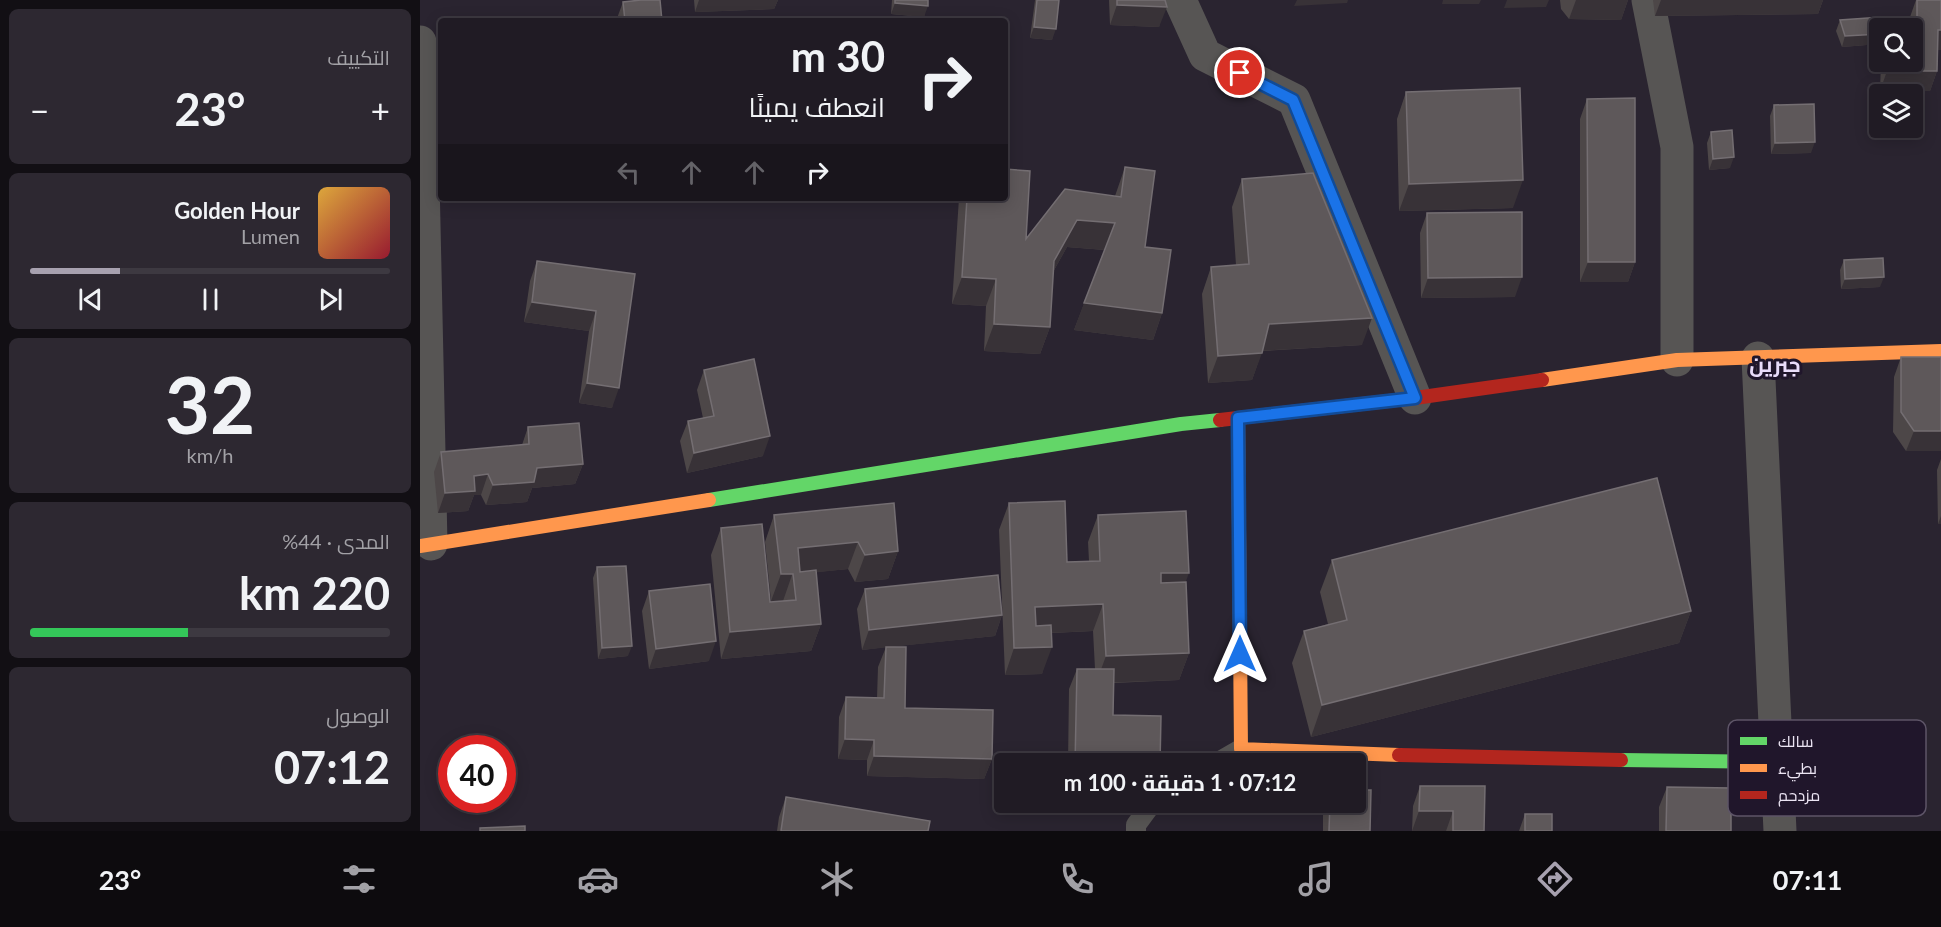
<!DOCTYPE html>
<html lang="ar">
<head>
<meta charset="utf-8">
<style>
  body { margin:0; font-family:Lato,Cairo,sans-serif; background:#2d2831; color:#f1f3f6; direction:rtl; height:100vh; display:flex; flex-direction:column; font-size:22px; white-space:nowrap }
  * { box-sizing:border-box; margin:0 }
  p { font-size:20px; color:#a2a1a6 }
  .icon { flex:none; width:33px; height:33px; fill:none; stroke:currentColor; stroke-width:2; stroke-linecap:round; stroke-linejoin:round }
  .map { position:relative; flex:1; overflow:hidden; direction:ltr }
  .panel { display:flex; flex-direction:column; gap:9px; padding:9px; background:#120f14; width:420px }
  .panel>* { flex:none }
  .top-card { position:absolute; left:18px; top:18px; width:570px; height:183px; border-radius:6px; box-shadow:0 3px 15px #0003,0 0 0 2px #3d3941; direction:rtl; background:#201b24; color:#f1f3f6; overflow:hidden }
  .tools { position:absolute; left:1449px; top:18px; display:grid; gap:12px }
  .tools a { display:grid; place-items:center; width:54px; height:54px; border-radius:6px; background:#201b24; box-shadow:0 3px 15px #0003,0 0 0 2px #3d3941; font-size:30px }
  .speed { position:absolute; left:18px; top:735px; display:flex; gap:12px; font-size:30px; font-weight:700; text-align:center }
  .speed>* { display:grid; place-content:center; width:78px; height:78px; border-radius:50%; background:#201b24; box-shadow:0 3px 15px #0003,0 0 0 2px #3d3941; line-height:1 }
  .speed .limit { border:9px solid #d22; background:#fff; color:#111 }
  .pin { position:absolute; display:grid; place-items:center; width:51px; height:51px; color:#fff; margin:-26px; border:3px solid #fff; border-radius:50%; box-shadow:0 2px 6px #0007 }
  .me { position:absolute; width:66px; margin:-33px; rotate:0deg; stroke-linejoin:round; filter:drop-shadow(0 0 4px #0008) }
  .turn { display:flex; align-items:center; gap:21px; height:126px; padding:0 24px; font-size:27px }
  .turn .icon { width:78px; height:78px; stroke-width:2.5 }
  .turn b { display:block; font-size:42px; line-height:51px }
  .lanes { display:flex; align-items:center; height:57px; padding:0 24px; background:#0003; justify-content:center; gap:30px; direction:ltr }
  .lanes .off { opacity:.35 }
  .big { font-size:45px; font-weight:700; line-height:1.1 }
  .panel .card { flex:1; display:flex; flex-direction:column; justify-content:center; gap:9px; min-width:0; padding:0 21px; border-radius:9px; background:#2d2831 }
  .panel .dial { align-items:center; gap:0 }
  .dial b { font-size:78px; line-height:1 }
  .song { display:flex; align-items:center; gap:18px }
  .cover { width:72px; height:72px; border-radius:9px; background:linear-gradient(135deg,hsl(40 70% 55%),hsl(350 70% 35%)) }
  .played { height:6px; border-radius:3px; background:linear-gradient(90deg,#a7a1af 25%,#3d3941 25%) }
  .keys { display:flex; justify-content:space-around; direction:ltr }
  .heat { display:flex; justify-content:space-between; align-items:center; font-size:33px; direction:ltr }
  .charge { height:9px; border-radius:4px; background:linear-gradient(90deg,#34c759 44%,#3d3941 0) }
  .trip { position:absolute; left:574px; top:753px; width:372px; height:60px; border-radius:6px; background:#201b24; box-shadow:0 3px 15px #0003,0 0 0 2px #3d3941; font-weight:700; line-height:60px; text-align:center; direction:rtl }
  .tabs { display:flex; height:96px; justify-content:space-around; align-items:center; background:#0d0b0e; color:#a2a1a6 }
  .tabs .icon { width:42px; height:42px }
  .tabs .on { color:#a7a1af }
  .tabs b { font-size:27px; color:#f1f3f6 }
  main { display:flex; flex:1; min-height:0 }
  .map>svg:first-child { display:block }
</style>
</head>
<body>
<main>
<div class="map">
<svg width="1521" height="831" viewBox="0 0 1521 831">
  <rect width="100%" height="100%" fill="#2a2430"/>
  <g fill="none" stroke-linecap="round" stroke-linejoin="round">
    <path stroke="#575554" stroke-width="20" d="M795,764l26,-15
      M716,831v-6l17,-23"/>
    <path stroke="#575554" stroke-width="33" d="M760,0l25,55 89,45 121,298
      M1228,0l29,147v213
      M0,42l11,502
      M1338,358l22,473"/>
    <path stroke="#63d668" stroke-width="14" d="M289,500l472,-76 39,-4
      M1201,760l156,2"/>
    <path stroke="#ff974d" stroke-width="14" d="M1122,380l135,-20 264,-9
      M818,418l3,331 158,6
      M0,546l289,-46"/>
    <path stroke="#b3261e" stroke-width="14" d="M800,420l195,-22 127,-18
      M979,755l222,5"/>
  </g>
  <path fill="#4d4748" d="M274,0h84l-4,9 -79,3z
    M472,0h36l-4,17 -33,-3z
    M615,0h24l-7,40 -22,-2z
    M689,0h56l-6,27 -49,-2z
    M1140,0h68l-7,20 -52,-1 -8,-10z
    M1233,0h170l-5,14 -163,2z
    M1496,0h25v50h-4v21l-7,20h-50l1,-29h31v-34h-2v-11z
    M203,2l39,19h-46z
    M1420,20l39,24 -37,3 -6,-16z
    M986,92l107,116 -114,3 -2,-92z
    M1167,99l48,163 -7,20h-48v-163z
    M1354,105l37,48 -40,1 -1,-38z
    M1291,132l19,36 -21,2 -2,-27z
    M705,167l37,146 -9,27 -79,-10 31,-80 -38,-3 -14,25 -3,55 -10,27 -56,-3 2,-45 -34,-2 7,-106h46l21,41 89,-43z
    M822,179l120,166 -100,6 -10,29 -44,3 -6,-89 9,-27 25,-2 -4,-58z
    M1007,213l88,84 -94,1 -1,-65z
    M1424,260l36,27 -39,2 -1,-19z
    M117,261l98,13 -23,134 -33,-5 10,-72 -65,-9 6,-41z
    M1481,357h40v94h-35l-13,-19 1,-55z
    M284,370l59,86 -76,17 -7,-32 8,-20 15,-3 -6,-28z
    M108,427l55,37 -8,20 -43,4 -5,14 -41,3 -5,-10h-7l-6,16 -30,2 -4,-41 7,-20 81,-7z
    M1521,459v65h-3l-1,-54z
    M589,503l58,59 22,-1 -1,-19 10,-27 87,67 4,71 -10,27 -65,3 -1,32 47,49h-92l1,-75 8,-20h18l-2,-38 -41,2 -10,41 -37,1 -6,-145z
    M354,515l124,36 -10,28 -33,3 -7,-13 -32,3 5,52 -10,27 -90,8 -10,-104 10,-27 49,74 13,-1h-12l-6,-59z
    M912,560l359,51 -12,32 -368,94 -19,-74 12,-32 24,-7 -8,-32z
    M177,567l31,89 -30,3 -5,-81z
    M445,589l137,26 -7,21 -108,11 18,61 87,51 -8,20 -117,-3v-16l-29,-1 1,-42 7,-20 31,1 1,-31 8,-20 -24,3 -5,-41z
    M229,591l60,70 -60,8 -7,-58z
    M1390,726l39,45 -4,11 -43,-5 4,-40z
    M1000,786l64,45h-72l1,-25z
    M1247,787l64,44h-72v-24z
    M366,797l142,34h-151l2,-14z
    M905,802h31l14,29h-47v-22z
    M1105,814l27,17h-33z"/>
  <path fill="#383237" d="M279,0h79l-4,9 -79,3z
    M877,0h51l-1,3 -53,3z
    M1023,0h38l-2,4h-37z
    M1087,0h42l-3,7 -42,1z
    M1156,0h52l-7,20 -52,-1z
    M1241,0h162l-5,14 -163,2z
    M475,3l33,3 -4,11 -33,-3z
    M697,5l50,2 -8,20 -49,-2z
    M614,27l22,2 -4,11 -22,-2z
    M1518,30h3v20h-11z
    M1460,34l-1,10 -37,3 3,-11z
    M1467,71h50l-7,20h-50z
    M1395,142l-4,11 -40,1 4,-11z
    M1314,157l-4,11 -21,2 4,-11z
    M1103,180l-10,28 -114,3 10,-27z
    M657,220l38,3 -9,27 -39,-3 -23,41 10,-27z
    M1168,262h47l-7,20h-48z
    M542,277l34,2 -10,27 -34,-2z
    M1102,277l-7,20 -94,1 7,-20z
    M1464,277l-4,10 -39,2 4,-10z
    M112,302l64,9 -7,20 -65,-9z
    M664,303l78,10 -9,27 -79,-10z
    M952,318l-10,27 -103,6 10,-27z
    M574,324l56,3 -10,27 -56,-3z
    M842,353l-10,27 -44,3 10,-27z
    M167,383l32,5 -7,20 -33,-5z
    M1494,431h27v20h-35z
    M350,436l-7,20 -76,17 7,-20z
    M163,464l-8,20 -43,4 -5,14 -41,3 7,-20 44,-17z
    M68,474l-7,21h-7l-6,16 -30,2 7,-20 29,-17z
    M1521,516v8h-3z
    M438,542l-10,27 -56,6 -9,26h-12l10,-27 17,-26z
    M478,551l-10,28 -33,3 10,-27z
    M741,573h28l-10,27h-28z
    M683,604l-10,27 -68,3 10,-27z
    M1271,611l-12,32 -368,94 11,-32z
    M582,615l-7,21 -133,14 7,-20z
    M401,624l-10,27 -90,8 9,-27z
    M296,641l-7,20 -60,8 7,-20z
    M212,646l-4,10 -30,3 4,-11z
    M632,647l-10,27 -37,1 9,-27z
    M769,653l-10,27 -83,3 10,-27z
    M425,739l29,1 -7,20 -29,-1z
    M454,756l118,3 -8,20 -117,-3z
    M1385,766l44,5 -4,11 -43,-5z
    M999,811h34l-7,20h-34z"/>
  <path fill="#5e585a" stroke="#746e72" stroke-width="1.5" d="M221,0h19l2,21h-37l-2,-19z
    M475,0h33v6l-33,-3z
    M617,0h22l-3,29 -22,-2z
    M697,0h48l2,7 -50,-2z
    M1497,0h24v30h-3l-1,41h-50v-9h25v-28l5,-1z
    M1462,17v11h-2v6l-35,2 -5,-16z
    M1100,88l3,92 -114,4 -3,-92z
    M1215,98v164h-47l-1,-163z
    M1394,104l1,38 -40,1 -1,-38z
    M1312,130l2,27 -21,2 -2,-27z
    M705,167l30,4 -10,76 26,3 -9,63 -78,-10 31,-80 -38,-3 -23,41 -4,66 -56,-3 2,-45 -34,-2 5,-79h38v-29l25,2 -4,68 39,-50 56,8z
    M893,173l59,145 -103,6 -7,29 -44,3 -7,-89 38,-3 -7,-85z
    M1102,212v65l-94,1 -1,-65z
    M1463,258l1,19 -39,2 -1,-19z
    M117,261l98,13 -16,114 -32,-5 9,-72 -64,-9z
    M1481,357h40v74h-27l-13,-19z
    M334,359l16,77 -76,17 -6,-32 26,-5 -10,-46z
    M159,423l4,41 -46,4 -3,14 -41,3 -5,-11 -14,2 1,15 -30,2 -4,-41 88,-8 -1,-17z
    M1237,478l34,133 -369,94 -18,-74 43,-11 -15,-60z
    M645,501l2,61 33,-1 -2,-46 88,-4 3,62h-28v10l25,-1 3,71 -83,3 -3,-52 -68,3 1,19 15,-1 1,22 -38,1 -5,-145z
    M474,503l4,48 -33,4 -7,-13 -60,6 2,24 16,-2 5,54 -91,8 -9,-104 41,-4 8,78 26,-2 -3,-26h-12l-7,-59z
    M206,566l6,80 -30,2 -5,-81z
    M578,575l4,40 -133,15 -4,-41z
    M290,584l6,57 -60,8 -7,-58z
    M466,647h20l-1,61 88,2 -1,49 -118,-3v-16l-29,-1 1,-42 38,1z
    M657,669h37l-1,46 48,1 -1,48h-85z
    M1000,786h65l-1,45h-31v-20h-34z
    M1247,787l64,1v43h-65z
    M936,790h15l-1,41h-41l1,-29h26z
    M366,797l144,24 -2,10h-147z
    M1105,814h27v17h-27z
    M105,826v5h-45v-3z"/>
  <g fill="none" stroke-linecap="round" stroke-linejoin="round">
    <g stroke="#114b97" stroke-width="15">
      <path id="route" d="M820,654l-2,-236 177,-20 -122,-298 -53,-27"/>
    </g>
    <use href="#route" stroke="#1a73e8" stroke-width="10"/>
  </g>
  <g text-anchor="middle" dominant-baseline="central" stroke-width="6" stroke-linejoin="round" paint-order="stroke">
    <g font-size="21" font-weight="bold" fill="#e9dcfa" stroke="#20162b">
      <text x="1355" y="363">جبرين</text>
    </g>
  </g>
  <rect x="1308" y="720" width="198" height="96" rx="9" fill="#20162b" stroke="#5d5467" stroke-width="1.5"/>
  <rect x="1320" y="737" width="27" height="8" fill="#63d668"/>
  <rect x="1320" y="764" width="27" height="8" fill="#ff974d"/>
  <rect x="1320" y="791" width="27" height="8" fill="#b3261e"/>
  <g font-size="16" fill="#ebe4f3">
    <text x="1358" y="747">سالك</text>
    <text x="1358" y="774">بطيء</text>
    <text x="1358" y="801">مزدحم</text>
  </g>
</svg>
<div class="tools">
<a><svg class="icon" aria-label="search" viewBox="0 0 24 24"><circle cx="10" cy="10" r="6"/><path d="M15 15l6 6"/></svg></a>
<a><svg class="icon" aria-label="layers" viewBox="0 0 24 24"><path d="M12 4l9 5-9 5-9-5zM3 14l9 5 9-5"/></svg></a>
</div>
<div class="speed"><div class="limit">40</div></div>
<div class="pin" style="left:820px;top:73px;background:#d93025"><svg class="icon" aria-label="arrive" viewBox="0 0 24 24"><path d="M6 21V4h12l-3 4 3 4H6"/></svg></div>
<svg class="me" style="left:820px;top:654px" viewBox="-20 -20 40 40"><path d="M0-17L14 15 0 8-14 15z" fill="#1a73e8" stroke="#fff" stroke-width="4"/></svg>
<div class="trip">07:12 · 1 دقيقة · 100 m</div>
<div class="top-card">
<div class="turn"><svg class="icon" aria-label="right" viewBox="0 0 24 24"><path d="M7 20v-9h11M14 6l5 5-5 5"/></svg><div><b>30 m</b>انعطف يمينًا</div></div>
<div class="lanes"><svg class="icon off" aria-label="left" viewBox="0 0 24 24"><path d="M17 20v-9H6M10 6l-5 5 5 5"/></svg><svg class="icon off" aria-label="ahead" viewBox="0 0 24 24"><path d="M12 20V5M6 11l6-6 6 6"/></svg><svg class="icon off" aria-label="ahead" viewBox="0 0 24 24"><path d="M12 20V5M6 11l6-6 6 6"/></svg><svg class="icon" aria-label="right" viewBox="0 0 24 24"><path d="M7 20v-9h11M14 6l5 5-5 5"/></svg></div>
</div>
</div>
<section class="panel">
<div class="card"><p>التكييف</p>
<div class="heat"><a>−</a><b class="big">23°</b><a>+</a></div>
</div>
<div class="card">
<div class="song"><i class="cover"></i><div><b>Golden Hour</b><p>Lumen</p></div></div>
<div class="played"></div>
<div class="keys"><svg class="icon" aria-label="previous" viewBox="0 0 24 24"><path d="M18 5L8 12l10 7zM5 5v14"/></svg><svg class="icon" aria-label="pause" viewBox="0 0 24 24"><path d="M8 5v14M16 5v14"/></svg><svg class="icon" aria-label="next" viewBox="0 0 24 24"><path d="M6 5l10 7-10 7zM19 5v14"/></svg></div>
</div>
<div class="card dial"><b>32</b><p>km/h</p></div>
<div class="card"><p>المدى · 44%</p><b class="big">220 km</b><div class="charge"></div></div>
<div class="card"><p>الوصول</p><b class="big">07:12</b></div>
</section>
</main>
<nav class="tabs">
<b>07:11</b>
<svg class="icon on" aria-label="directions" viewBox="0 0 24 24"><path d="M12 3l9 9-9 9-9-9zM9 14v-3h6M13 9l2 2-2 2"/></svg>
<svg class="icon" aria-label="music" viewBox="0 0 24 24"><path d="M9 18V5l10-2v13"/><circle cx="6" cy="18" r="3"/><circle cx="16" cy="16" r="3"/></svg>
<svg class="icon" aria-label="phone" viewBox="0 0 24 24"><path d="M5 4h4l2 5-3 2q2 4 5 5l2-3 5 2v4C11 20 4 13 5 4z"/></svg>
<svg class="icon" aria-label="climate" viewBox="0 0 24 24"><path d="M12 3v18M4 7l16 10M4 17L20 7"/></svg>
<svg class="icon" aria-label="car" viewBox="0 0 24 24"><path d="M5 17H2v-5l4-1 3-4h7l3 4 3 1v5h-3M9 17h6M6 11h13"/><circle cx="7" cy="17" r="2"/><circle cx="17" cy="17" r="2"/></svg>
<svg class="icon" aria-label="filters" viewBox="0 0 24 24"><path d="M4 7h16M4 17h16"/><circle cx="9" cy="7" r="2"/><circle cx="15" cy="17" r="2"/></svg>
<b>23°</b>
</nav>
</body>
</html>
